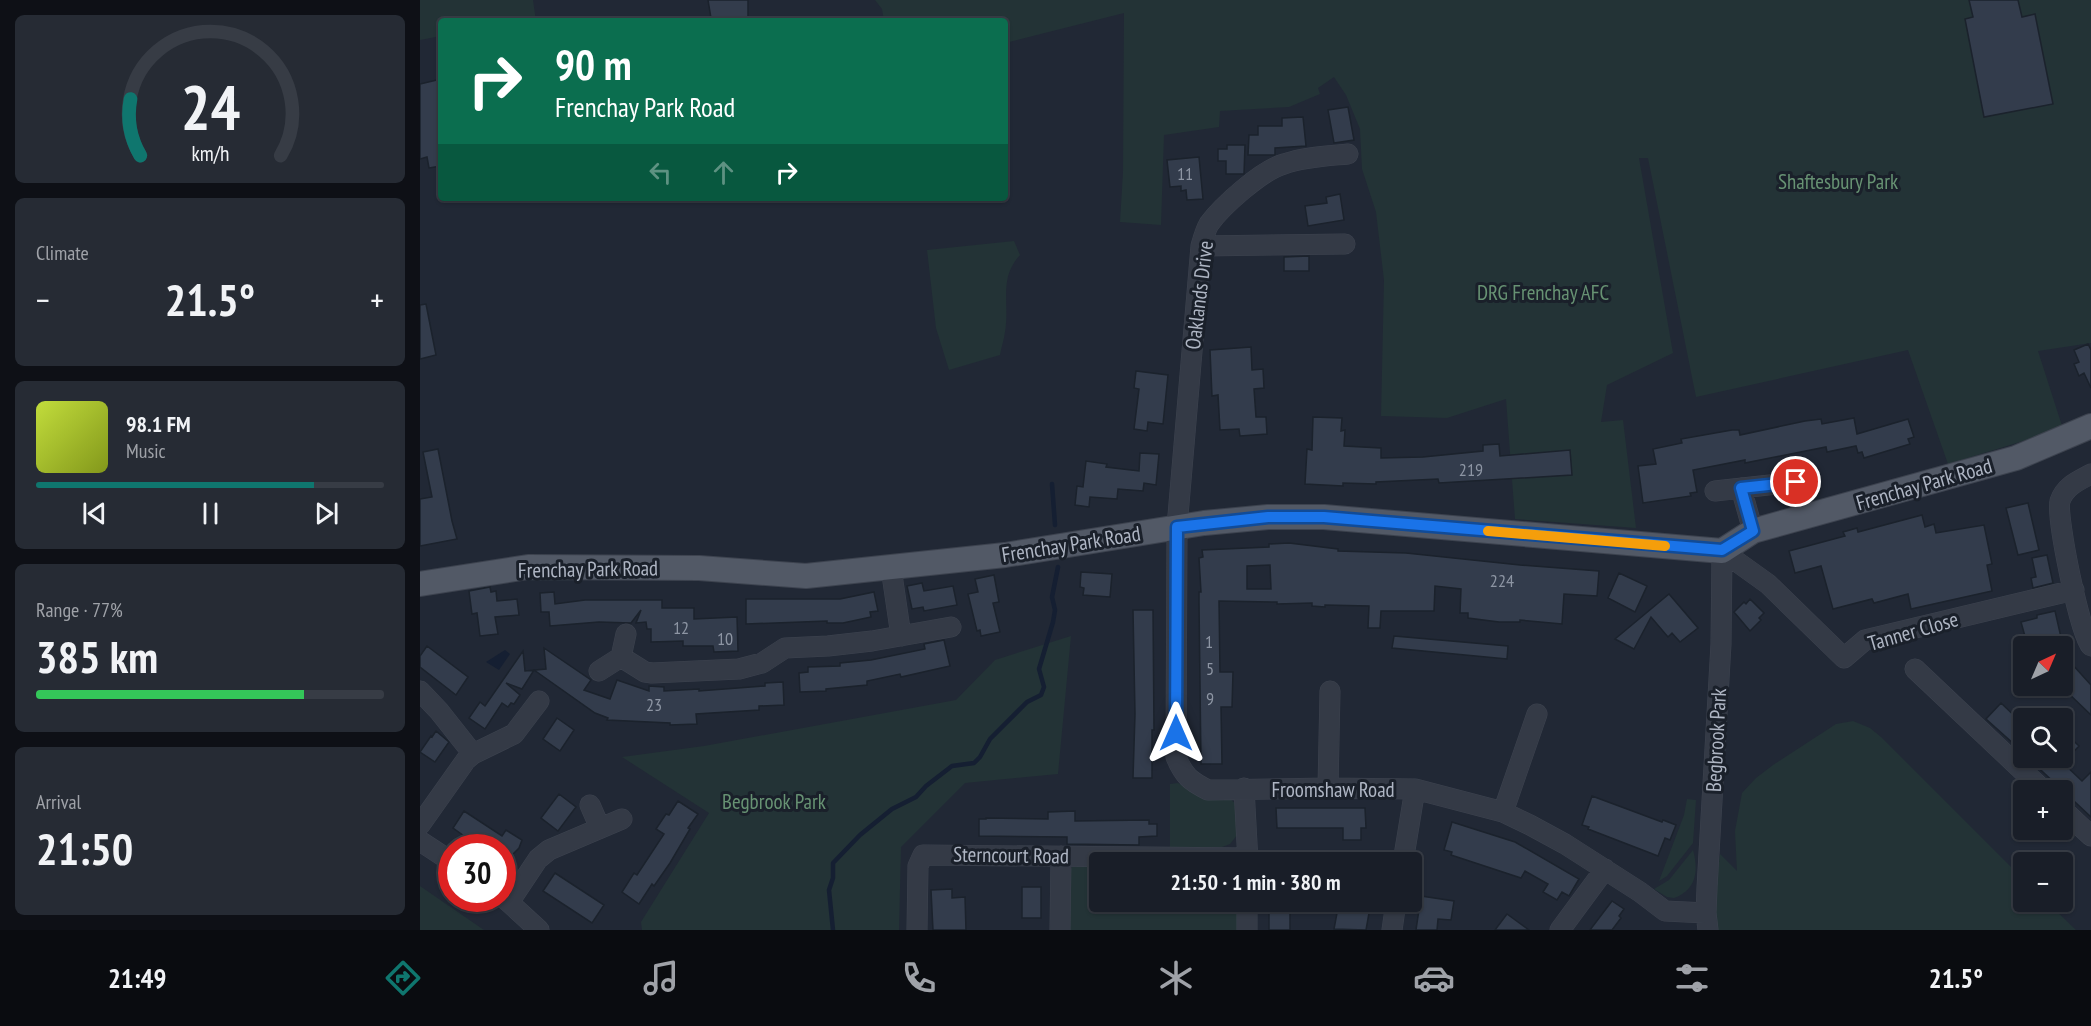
<!DOCTYPE html>
<html lang="en">
<head>
<meta charset="utf-8">
<style>
  body { margin:0; font-family:"PT Sans Narrow",sans-serif; background:#262b34; color:#f1f3f6; height:100vh; display:flex; flex-direction:column; font-size:22px; white-space:nowrap }
  * { box-sizing:border-box; margin:0 }
  p { font-size:20px; color:#9fa2a8 }
  .icon { flex:none; width:33px; height:33px; fill:none; stroke:currentColor; stroke-width:2; stroke-linecap:round; stroke-linejoin:round }
  .map { position:relative; flex:1; overflow:hidden }
  .sheet { display:flex; flex-direction:column; gap:15px; padding:15px; background:#0e1016; width:420px }
  .sheet>* { flex:none }
  .hud { position:absolute; left:18px; top:18px; width:570px; height:183px; border-radius:6px; box-shadow:0 2px 4px #0004,0 0 0 2px #373c45; background:#0b6e4f; color:#fff; overflow:hidden }
  .needle { width:39px; rotate:44deg }
  .buttons { position:absolute; left:1593px; top:636px; display:grid; gap:12px }
  .buttons a { display:grid; place-items:center; width:60px; height:60px; border-radius:6px; background:#191e28; box-shadow:0 2px 4px #0004,0 0 0 2px #373c45; font-size:30px }
  .speed { position:absolute; left:18px; top:834px; display:flex; gap:12px; font-size:30px; font-weight:700; text-align:center }
  .speed>* { display:grid; place-content:center; width:78px; height:78px; border-radius:50%; background:#191e28; box-shadow:0 2px 4px #0004,0 0 0 2px #373c45; line-height:1 }
  .speed .limit { border:9px solid #d22; background:#fff; color:#111 }
  .pin { position:absolute; display:grid; place-items:center; width:51px; height:51px; color:#fff; margin:-26px; border:3px solid #fff; border-radius:50%; box-shadow:0 2px 6px #0007 }
  .me { position:absolute; width:66px; margin:-33px; rotate:0deg; stroke-linejoin:round; filter:drop-shadow(0 0 4px #0008) }
  .turn { display:flex; align-items:center; gap:21px; height:126px; padding:0 18px; font-size:27px }
  .turn .icon { width:78px; height:78px; stroke-width:2.5 }
  .turn b { display:block; font-size:42px; line-height:51px }
  .lanes { display:flex; align-items:center; height:57px; padding:0 18px; background:#0003; justify-content:center; gap:30px; direction:ltr }
  .lanes .off { opacity:.35 }
  .big { font-size:45px; font-weight:800; line-height:1.1 }
  .sheet .tile { flex:1; display:flex; flex-direction:column; justify-content:center; gap:9px; min-width:0; padding:0 21px; border-radius:9px; background:#262b34 }
  .sheet .dial { align-items:center; gap:0 }
  .dial svg { height:156px; overflow:visible; fill:none; stroke:#373c45; stroke-width:7; stroke-linecap:round; text-anchor:middle }
  .dial text { fill:#f1f3f6; stroke:none }
  .song { display:flex; align-items:center; gap:18px }
  .cover { width:72px; height:72px; border-radius:9px; background:linear-gradient(135deg,hsl(70 70% 55%),hsl(70 70% 35%)) }
  .played { height:6px; border-radius:3px; background:linear-gradient(90deg,#0f766e 80%,#373c45 80%) }
  .keys { display:flex; justify-content:space-around; direction:ltr }
  .heat { display:flex; justify-content:space-between; align-items:center; font-size:33px; direction:ltr }
  .charge { height:9px; border-radius:4px; background:linear-gradient(90deg,#34c759 77%,#373c45 0) }
  .trip { position:absolute; left:669px; top:852px; width:333px; height:60px; border-radius:6px; background:#191e28; box-shadow:0 2px 4px #0004,0 0 0 2px #373c45; font-weight:800; line-height:60px; text-align:center }
  .tabs { display:flex; height:96px; justify-content:space-around; align-items:center; background:#0a0c10; color:#9fa2a8 }
  .tabs .icon { width:42px; height:42px }
  .tabs .on { color:#0f766e }
  .tabs b { font-size:27px; color:#f1f3f6 }
  main { display:flex; flex:1; min-height:0 }
  .map>svg:first-child { display:block }
</style>
</head>
<body>
<main>
<section class="sheet">
<div class="tile dial"><svg viewBox="0 0 100 80">
<path d="M14 69A42 42 0 1 1 86 69"/>
<path d="M14 69A42 42 0 0 1 9 40" stroke="#0f766e"/>
<text x="50" y="56" font-size="32" font-weight="700">24</text>
<text x="50" y="72" font-size="11">km/h</text>
</svg></div>
<div class="tile"><p>Climate</p>
<div class="heat"><a>−</a><b class="big">21.5°</b><a>+</a></div>
</div>
<div class="tile">
<div class="song"><i class="cover"></i><div><b>98.1 FM</b><p>Music</p></div></div>
<div class="played"></div>
<div class="keys"><svg class="icon" aria-label="previous" viewBox="0 0 24 24"><path d="M18 5L8 12l10 7zM5 5v14"/></svg><svg class="icon" aria-label="pause" viewBox="0 0 24 24"><path d="M8 5v14M16 5v14"/></svg><svg class="icon" aria-label="next" viewBox="0 0 24 24"><path d="M6 5l10 7-10 7zM19 5v14"/></svg></div>
</div>
<div class="tile"><p>Range · 77%</p><b class="big">385 km</b><div class="charge"></div></div>
<div class="tile"><p>Arrival</p><b class="big">21:50</b></div>
</section>
<div class="map">
<svg width="1671" height="930" viewBox="0 0 1671 930">
  <rect width="100%" height="100%" fill="#212835"/>
  <path fill="#233336" d="M0,0h113l3,21h-95v15l-21,4z
    M455,0h1216v343l-53,8 25,78 -115,35 -40,-114 -212,47 -48,-239h-9l34,195 -66,32 -6,37 22,-2 13,108 -121,-9 -9,-120 -59,19 -66,-2 3,-136 -8,-68 -14,-43 -2,-40 -14,-34 -12,-18 -16,11 2,6 -31,13 -69,4 -1,16 -55,8 -3,90 -41,-3 3,-50 1,-159 -119,30v-22h-121l-2,-12z
    M594,241l6,14c-22,24 -10,48 -15,77 -1,8 -4,16 -5,23l-51,15 -13,-42 -9,-78z
    M651,636l-13,138 -93,9 -64,64 -2,83h-257l-1,-8 68,-109 -87,-56 82,-11 252,-46 39,-40z
    M1433,721l17,7 11,9 142,142 1,23h23l29,28h-360l-1,-35 5,-41 17,17 -2,-40 7,-38 14,-15 17,-13 63,-41z
    M758,783l20,11 32,5 6,5 2,30 -8,10 -8,3h-52v-63z
    M1267,799l9,1 -3,43 -26,33 -8,5 25,-66z
    M1273,850c6,21 3,40 -19,48l-7,-1 -13,-8 15,-9z
    M663,865h16l1,37h140v28h-174v-52l6,-11z
    M0,886l64,44h-64z"/>
  <path fill="#151f32" d="M85,650l5,4 -11,16 -13,-8z"/>
  <g fill="none" stroke-linecap="round" stroke-linejoin="round">
    <path stroke="#151f32" stroke-width="4.5" d="M632,484l3,41
      M413,930l-4,-40 4,-12v-15l27,-28 32,-26 24,-12 10,-11 26,-20 22,-3 6,-6 10,-18 37,-37 14,-7 3,-8 -5,-18 14,-47 2,-12 -3,-13 6,-30"/>
  </g>
  <path fill="#333c4c" stroke="#1b222c" stroke-width="1.5" fill-rule="evenodd" d="M288,0h40v18h-37z
    M1549,0h49l4,17 13,-3 18,90 -69,13 -19,-98 8,-2z
    M21,79v87l-12,2 -2,-11 -7,2v-75z
    M928,107l6,33 -20,3 -6,-33z
    M883,117l3,29 -31,2v7h-27l1,-20h9v-9h24v-8z
    M807,145h18l-1,29h-18v-13h-8v-12h9z
    M779,157l4,42 -16,1 -1,-10 -5,1v-5l-11,1 -3,-27z
    M920,194l4,26 -36,6 -3,-20 22,-3 -1,-6z
    M889,256v15h-25v-14z
    M6,304l10,51 -16,4v-54z
    M1668,344l3,6v38l-7,-15 -5,3 -5,-12 5,-2 -5,-12z
    M831,347l1,23 11,-1 1,19 -10,1 2,28h10l1,17 -27,2 -1,-7 -19,1 -2,-35 -6,1 -2,-46z
    M716,371l32,4 -5,49 -15,-2 -1,9 -13,-2 5,-40 -5,-1z
    M893,417l29,1 -1,13 4,-1 -1,16 37,2v10l42,-1 60,-6v-6l16,-1 1,12 70,-6 2,25 -133,8 -1,-4 -62,3v2l-33,-1v3l-38,-2 2,-35 5,1z
    M1434,418l3,16 51,-15 6,18 -6,2 2,5 -46,14 -2,-6 -4,1 -2,-7 -29,6 -1,-5 -81,16v-3l-52,10 4,22 -7,1 1,3 -48,7 -5,-37 18,-2 -3,-15 29,-6 -1,-4 51,-9h7l1,5 65,-14 16,-2 1,5z
    M18,449l14,72 5,18 -37,7v-47l12,-2 -9,-45z
    M720,453l19,1 -3,31 -12,-2 -1,8 -25,-2 -1,10 -27,-2 -1,10 -14,-2 2,-19 6,1 3,-26 21,3 -1,3 33,4z
    M1608,503l11,47 -21,5 -12,-47z
    M1502,515l3,12 9,-3 2,9 48,-8 8,39 -5,1 5,26 -81,18 -3,-15 -34,9 -2,-4 -39,10 -12,-43 -26,7 -6,-22 56,-15 -2,-4 14,-4 1,4z
    M869,543l49,6v2l68,2 114,12 79,6 -2,25 -33,-2 -2,30 -42,-4v2h-21l-31,-4v-5h-8l1,-24 -26,-3 -1,25h-53l-1,17h-12l1,-22 -44,-1v2l-13,-1v-3l-35,1v-2l-58,-1 1,71h13l-1,35h-11l1,57h-21l-2,-161v-11h2l-2,-34 4,-1 -1,-7 67,-3v-3zM850,565l1,24h-24v-23z
    M1627,555l6,28 -20,5 -2,-10 5,-1 -4,-19z
    M661,572l31,2 -2,23 -27,-2 1,-7 -4,-1z
    M1199,573l28,13 -12,26 -27,-14z
    M574,575l5,27 -6,1 7,29 -19,4 -1,-6 -3,1 -9,-37 10,-2 -3,-13z
    M502,583l2,8 29,-5 4,19 -33,6 -1,-4 -11,2 -5,-23z
    M70,587l1,5 5,-1 1,10 20,-2 2,16 -24,2 3,17 -18,2 -3,-23 -5,1 -3,-23z
    M134,592l1,12 30,-4h77v8h32v11l43,-2 1,34 -24,1 -1,-6h-30v-5l-32,1v-13h-4l-1,-7 -10,1 5,-13 -10,13 -32,-1 -49,4 -1,-14h-8l-1,-19z
    M454,592l4,19 -8,1 1,5 -28,6h-16v-2l-81,3v-25h94z
    M1249,594l29,34 -18,14 -8,-9 -4,4 -17,-20 -17,32 -19,-10z
    M1330,599l14,14 -5,5 2,2 -11,11 -16,-19 10,-10 2,2z
    M713,610h20l1,120h-2v48h-19l2,-64z
    M1635,611l8,35h-19l-3,-10 -15,4 -5,-18 16,-4v-3z
    M974,636l114,10 -1,13 -115,-11z
    M524,640l6,26 -49,11 -1,-3 -33,7v4l-41,4v2l-26,1 -1,-19 9,-1v-5l32,-1v-3l31,-3 54,-11 -1,-5z
    M7,646l41,31 -12,18 -36,-28v-11z
    M124,648l47,32 -7,10 26,9 7,-19 32,11v-5l15,1v4l35,-2v2l66,-5v-3l18,-1 1,23 -25,1v4l-63,4 1,10 -27,1v-2l-63,-3 1,-2 -13,-5 -61,-43 -12,19 -16,-6 14,12 -6,9 -3,-1 -3,4 -6,-4 -17,26 -16,-11 11,-16 5,4 38,-55 2,20 21,-2z
    M1642,653l29,32v30l-26,-25 3,-3 -4,-4 -2,2z
    M1581,703l23,22v28l-38,-34z
    M137,718l17,12 -14,21 -17,-12z
    M1642,730l17,16 -16,17 19,18 9,-9v45l-63,-59h29l5,5z
    M16,731l13,11 -14,20 -15,-10 11,-16 1,1z
    M139,794l17,13 -18,24 -17,-13z
    M1172,796l70,26 1,-2 13,5 -6,15 -5,-2 -7,18 -70,-27 1,-2 -7,-2z
    M258,801l20,13 -10,14 2,1 -20,34 -16,23 -2,-2 -13,20 -17,-12 12,-19 3,2 27,-41 -8,-5 10,-15 3,1z
    M856,808h89l1,20h-5v12h-18v-12h-66z
    M44,811l38,25 4,-6 16,10 -3,8 -8,8 -9,-6v-2h-21l-28,-20z
    M655,811v10l74,-1v4h8v12l-18,1v8l-72,-1v-7l-88,-1v-17h7v-1l62,1v-7z
    M1032,822l63,20 64,37 -10,17 -7,-4 -5,8 -14,-8 5,-8 -23,-13 -4,7 -70,-23 1,-3 -8,-2z
    M135,873l49,32 -12,18 -49,-32z
    M602,887h19v31h-19z
    M532,889v9l13,-1 1,33h-33l-2,-40z
    M1001,896l33,5 -3,19 -13,-1 -1,11h-21z
    M1192,901l12,8 -5,7 2,2 -9,12h-22z
    M849,902h21v28h-21z
    M919,902h32l-5,28 -32,-1z
    M1087,914l22,16h-34z"/>
  <g fill="none" stroke-linecap="round" stroke-linejoin="round">
    <g stroke="#3d434f" stroke-width="21">
      <path id="minor" d="M928,154c-21,2 -44,3 -64,10 -22,6 -62,42 -75,60 -4,7 -6,15 -8,22l-24,281 -1,230c8,19 14,24 32,33l120,-2 87,1 88,23 27,13 35,19 75,48 25,19 41,2
        M781,246l144,-2
        M1671,474c-13,7 -26,12 -31,27 -4,16 20,133 31,145
        M1321,488l12,43
        M1295,491l81,-9
        M1302,551l46,33 76,74 21,-18 209,-50
        M471,568l10,68
        M201,657l24,15 7,1 87,-4 23,-6 23,-15 43,-2 44,-5 79,-14
        M1495,669l128,121
        M179,671l22,-14 5,-23
        M0,691l19,20 34,43
        M824,788l4,74
        M908,788l2,-97
        M170,805l10,23
        M1642,809l29,27
        M1083,812l34,-98
        M0,825l46,-65 7,-6 41,-20 25,-33
        M0,841l32,21
        M983,862l12,-73
        M82,896l37,34
        M90,901l28,-42 11,-9 73,-31
        M497,930l1,-64 5,-11 325,3
        M640,930l1,-74
        M827,930v-28
        M972,930l4,-28
        M1140,930l45,-61
        M1288,930l-2,-17 1,-25 14,-244 1,-93"/>
    </g>
    <g stroke="#3d434f" stroke-width="26">
      <path id="major" d="M0,584l108,-17 171,1 107,8 199,-21 199,-32 64,-6h56l398,34 31,-20 263,-73 75,-32"/>
    </g>
    <use href="#minor" stroke="#343a46" stroke-width="20"/>
    <use href="#major" stroke="#525966" stroke-width="24"/>
  </g>
  <g fill="none" stroke-linecap="round" stroke-linejoin="round">
    <g stroke="#114b97" stroke-width="15">
      <path id="route" d="M756,733l1,-206 91,-10h56l398,33 31,-19 -12,-43 55,-6"/>
    </g>
    <use href="#route" stroke="#1a73e8" stroke-width="10"/>
    <path stroke="#f59e0b" stroke-width="10" d="M1068,531l177,15"/>
  </g>
  <g text-anchor="middle" dominant-baseline="central" stroke-width="6" stroke-linejoin="round" paint-order="stroke">
    <g font-size="18" fill="#8d95a3">
      <text x="765" y="173">11</text>
      <text x="1051" y="469">219</text>
      <text x="1082" y="580">224</text>
      <text x="261" y="627">12</text>
      <text x="305" y="638">10</text>
      <text x="789" y="641">1</text>
      <text x="790" y="668">5</text>
      <text x="790" y="698">9</text>
      <text x="234" y="704">23</text>
    </g>
    <g font-size="21" fill="#679273" stroke="#1a202a">
      <text x="1418" y="181">Shaftesbury Park</text>
      <text x="1123" y="292">DRG Frenchay AFC</text>
      <text x="354" y="801">Begbrook Park</text>
    </g>
    <g font-size="21" fill="#aeb5c3" stroke="#1a202a">
      <text transform="translate(779 295) rotate(-83)">Oaklands Drive</text>
      <text transform="translate(1504 484) rotate(-16)">Frenchay Park Road</text>
      <text transform="translate(651 544) rotate(-9)">Frenchay Park Road</text>
      <text transform="translate(168 569) rotate(-1)">Frenchay Park Road</text>
      <text transform="translate(1493 631) rotate(-16)">Tanner Close</text>
      <text transform="translate(1296 740) rotate(-87)">Begbrook Park</text>
      <text x="913" y="789">Froomshaw Road</text>
      <text transform="translate(591 855) rotate(1)">Sterncourt Road</text>
    </g>
  </g>
</svg>
<div class="buttons">
<a><svg class="needle" viewBox="-14 -14 28 28"><path d="M0-13l5 13h-10z" fill="#e53935"/><path d="M0 13l5-13h-10z" fill="#9fa2a8"/></svg></a>
<a><svg class="icon" aria-label="search" viewBox="0 0 24 24"><circle cx="10" cy="10" r="6"/><path d="M15 15l6 6"/></svg></a>
<a>+</a>
<a>−</a>
</div>
<div class="speed"><div class="limit">30</div></div>
<div class="pin" style="left:1376px;top:482px;background:#d93025"><svg class="icon" aria-label="arrive" viewBox="0 0 24 24"><path d="M6 21V4h12l-3 4 3 4H6"/></svg></div>
<svg class="me" style="left:756px;top:733px" viewBox="-20 -20 40 40"><path d="M0-17L14 15 0 8-14 15z" fill="#1a73e8" stroke="#fff" stroke-width="4"/></svg>
<div class="trip">21:50 · 1 min · 380 m</div>
<div class="hud">
<div class="turn"><svg class="icon" aria-label="right" viewBox="0 0 24 24"><path d="M7 20v-9h11M14 6l5 5-5 5"/></svg><div><b>90 m</b>Frenchay Park Road</div></div>
<div class="lanes"><svg class="icon off" aria-label="left" viewBox="0 0 24 24"><path d="M17 20v-9H6M10 6l-5 5 5 5"/></svg><svg class="icon off" aria-label="ahead" viewBox="0 0 24 24"><path d="M12 20V5M6 11l6-6 6 6"/></svg><svg class="icon" aria-label="right" viewBox="0 0 24 24"><path d="M7 20v-9h11M14 6l5 5-5 5"/></svg></div>
</div>
</div>
</main>
<nav class="tabs">
<b>21:49</b>
<svg class="icon on" aria-label="directions" viewBox="0 0 24 24"><path d="M12 3l9 9-9 9-9-9zM9 14v-3h6M13 9l2 2-2 2"/></svg>
<svg class="icon" aria-label="music" viewBox="0 0 24 24"><path d="M9 18V5l10-2v13"/><circle cx="6" cy="18" r="3"/><circle cx="16" cy="16" r="3"/></svg>
<svg class="icon" aria-label="phone" viewBox="0 0 24 24"><path d="M5 4h4l2 5-3 2q2 4 5 5l2-3 5 2v4C11 20 4 13 5 4z"/></svg>
<svg class="icon" aria-label="climate" viewBox="0 0 24 24"><path d="M12 3v18M4 7l16 10M4 17L20 7"/></svg>
<svg class="icon" aria-label="car" viewBox="0 0 24 24"><path d="M5 17H2v-5l4-1 3-4h7l3 4 3 1v5h-3M9 17h6M6 11h13"/><circle cx="7" cy="17" r="2"/><circle cx="17" cy="17" r="2"/></svg>
<svg class="icon" aria-label="filters" viewBox="0 0 24 24"><path d="M4 7h16M4 17h16"/><circle cx="9" cy="7" r="2"/><circle cx="15" cy="17" r="2"/></svg>
<b>21.5°</b>
</nav>
</body>
</html>
